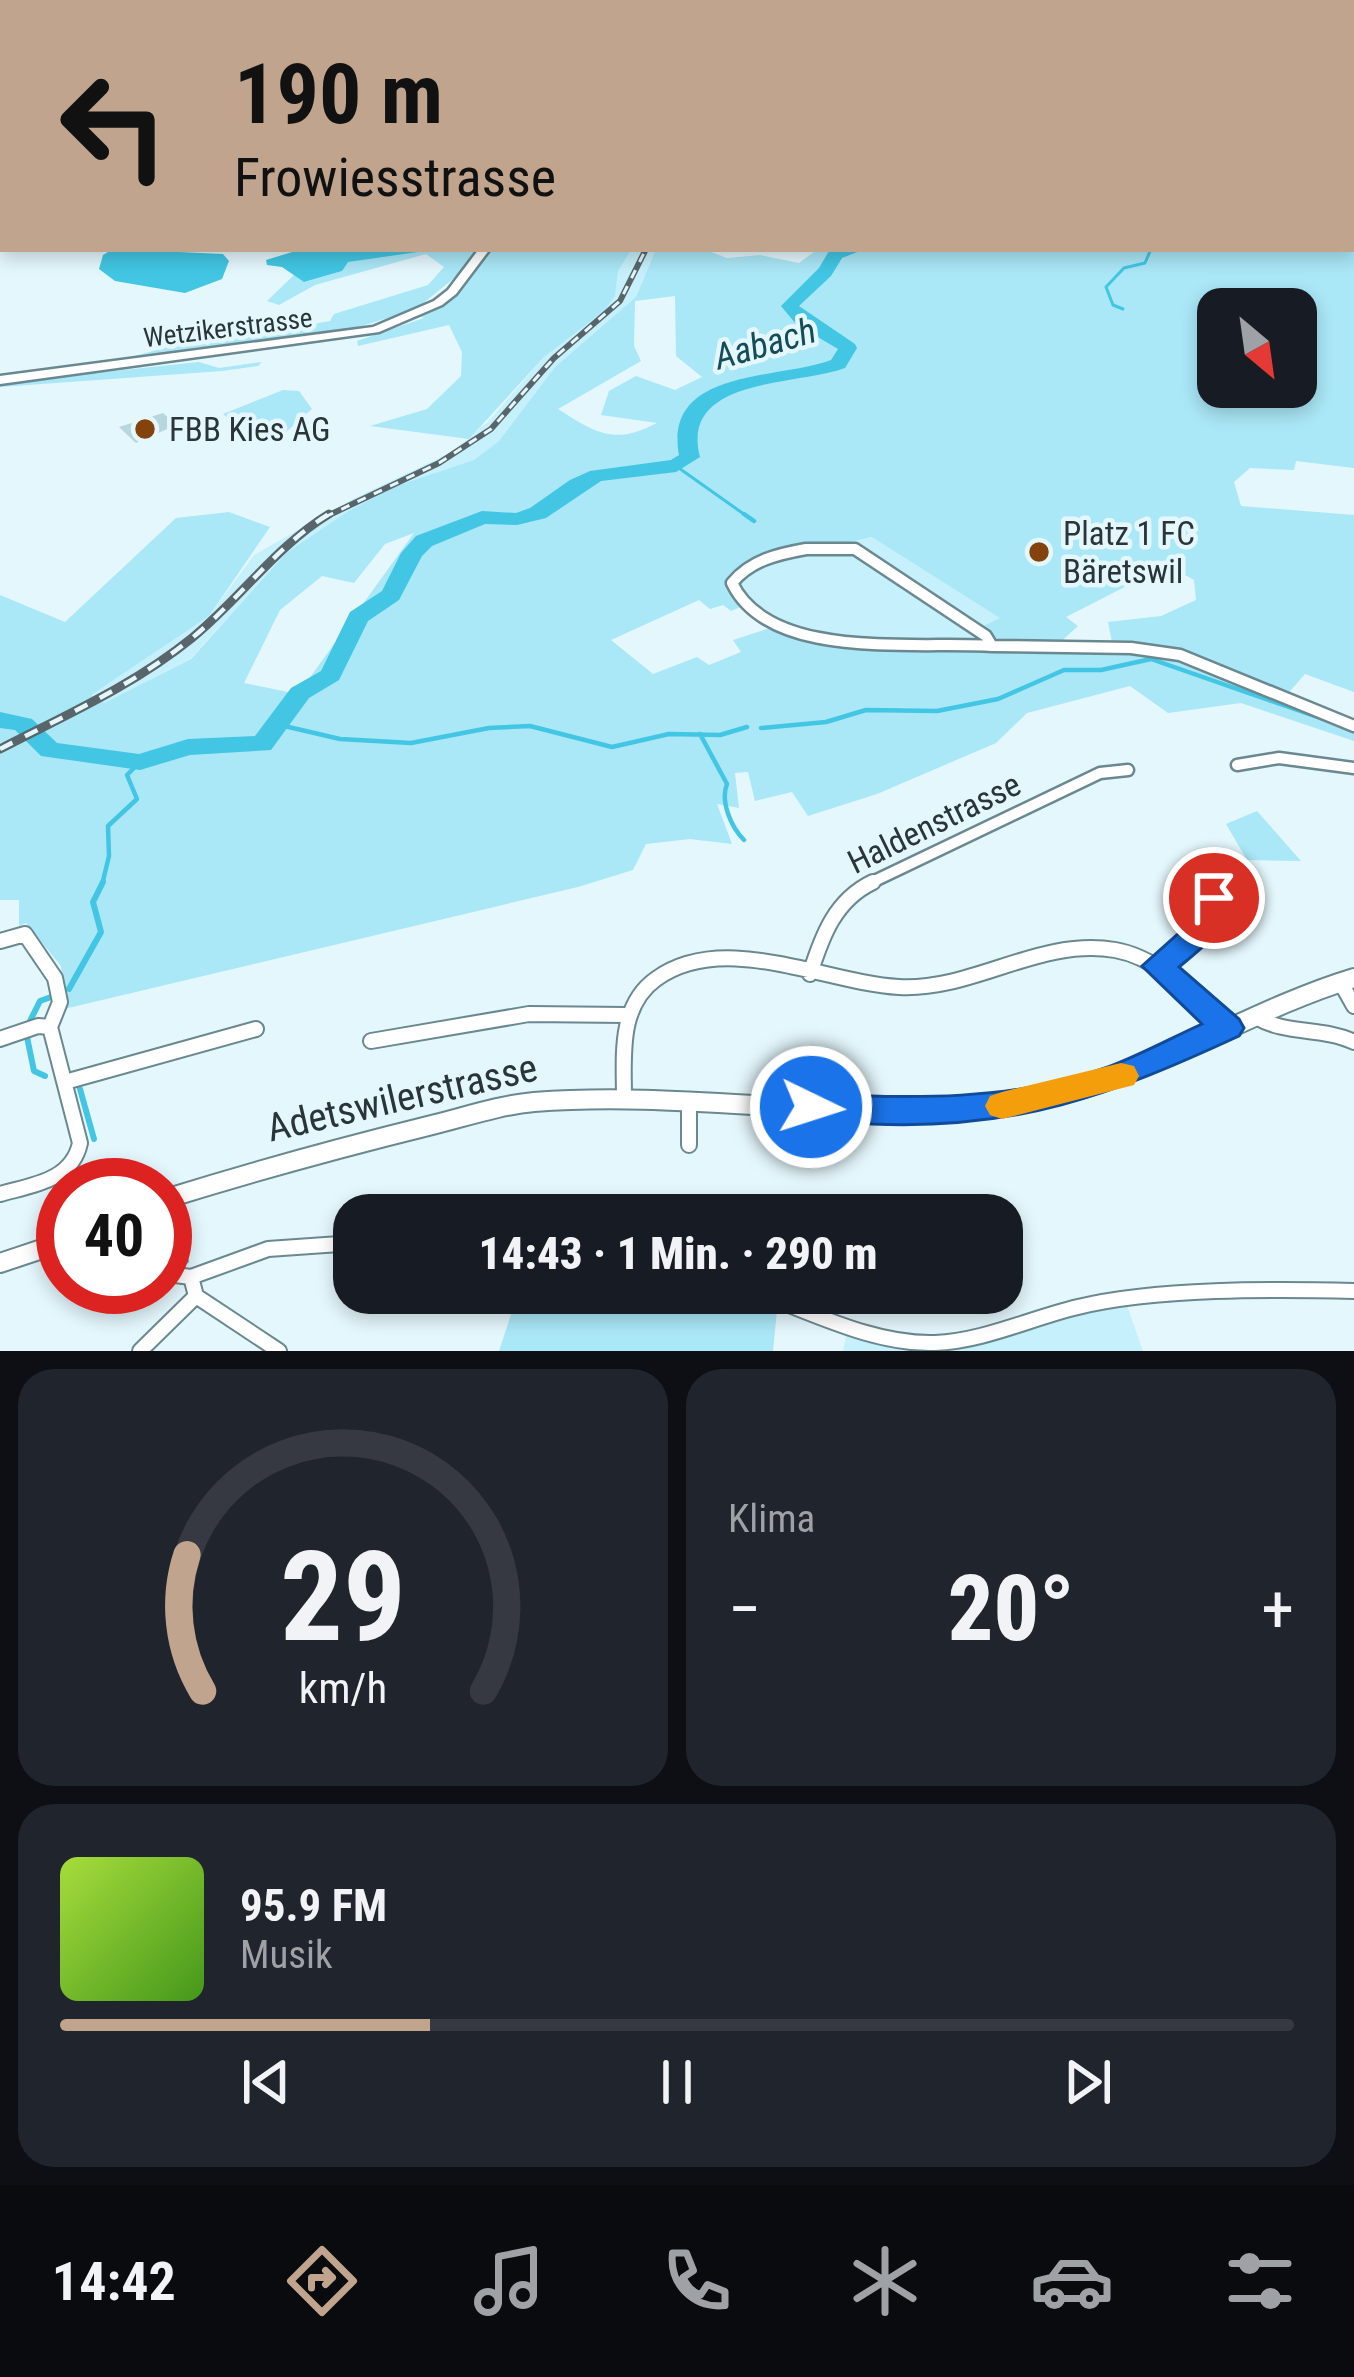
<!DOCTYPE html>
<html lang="de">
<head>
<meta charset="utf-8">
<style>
  body { margin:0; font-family:"Roboto Condensed",sans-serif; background:#20242c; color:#f1f3f6; height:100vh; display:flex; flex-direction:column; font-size:45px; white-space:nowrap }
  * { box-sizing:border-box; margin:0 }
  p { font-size:39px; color:#9ea1a6 }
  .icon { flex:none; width:66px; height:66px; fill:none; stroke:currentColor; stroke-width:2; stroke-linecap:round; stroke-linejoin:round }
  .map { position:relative; height:1351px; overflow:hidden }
  .panel { display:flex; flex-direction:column; gap:18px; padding:18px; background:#0d0f14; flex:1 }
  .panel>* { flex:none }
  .hud { position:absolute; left:0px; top:0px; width:1356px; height:252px; box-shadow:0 6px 18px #0003; background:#c0a48d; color:#111; overflow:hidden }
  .needle { width:78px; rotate:151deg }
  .buttons { position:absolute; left:1197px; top:288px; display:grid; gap:24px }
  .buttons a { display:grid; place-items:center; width:120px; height:120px; border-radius:24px; background:#171b24; box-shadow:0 6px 18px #0003; font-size:60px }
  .speed { position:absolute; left:36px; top:1158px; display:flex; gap:24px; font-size:60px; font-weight:700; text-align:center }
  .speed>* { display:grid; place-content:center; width:156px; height:156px; border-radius:50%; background:#171b24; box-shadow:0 6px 18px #0003; line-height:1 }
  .speed .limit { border:18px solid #d22; background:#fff; color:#111 }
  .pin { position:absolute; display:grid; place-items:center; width:102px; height:102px; color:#fff; margin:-51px; border:6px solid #fff; border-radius:50%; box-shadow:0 3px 12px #0007 }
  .me { position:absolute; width:132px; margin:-66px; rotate:94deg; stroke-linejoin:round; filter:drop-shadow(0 0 9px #0008) }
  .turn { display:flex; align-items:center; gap:42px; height:252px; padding:0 36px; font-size:54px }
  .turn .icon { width:156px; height:156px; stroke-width:2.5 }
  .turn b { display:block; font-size:84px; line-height:102px }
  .big { font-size:90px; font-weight:800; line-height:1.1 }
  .panel .widget { flex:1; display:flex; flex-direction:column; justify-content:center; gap:18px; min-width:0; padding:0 42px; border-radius:36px; background:#20242c }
  .panel .dial { align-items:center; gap:0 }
  .dial svg { height:312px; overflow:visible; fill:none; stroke:#363941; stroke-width:7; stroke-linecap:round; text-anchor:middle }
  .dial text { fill:#f1f3f6; stroke:none }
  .song { display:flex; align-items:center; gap:36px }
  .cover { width:144px; height:144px; border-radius:18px; background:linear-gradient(135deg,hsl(80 70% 55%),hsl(100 70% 35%)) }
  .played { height:12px; border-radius:6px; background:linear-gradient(90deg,#c0a48d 30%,#363941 30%) }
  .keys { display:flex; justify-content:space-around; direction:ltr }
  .heat { display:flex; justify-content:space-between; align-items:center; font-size:66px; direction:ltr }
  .panel .tiles { flex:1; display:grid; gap:18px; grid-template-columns:1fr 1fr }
  .widget:last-child { grid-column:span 2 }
  .trip { position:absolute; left:333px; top:1194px; width:690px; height:120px; border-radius:36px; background:#171b24; box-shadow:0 6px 18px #0003; font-weight:800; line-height:120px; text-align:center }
  .tab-bar { display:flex; height:192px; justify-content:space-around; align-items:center; background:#090b0e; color:#9ea1a6 }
  .tab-bar .icon { width:84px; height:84px }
  .tab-bar .active { color:#c0a48d }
  .tab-bar b { font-size:54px; color:#f1f3f6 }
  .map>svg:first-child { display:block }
</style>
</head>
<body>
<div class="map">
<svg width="1354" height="1351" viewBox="0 0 1354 1351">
  <rect width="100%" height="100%" fill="#e4f7fd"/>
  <path fill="#c6f0fb" d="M632,249h24l-20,48 -81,70 -56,74 -25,19 -127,52 -61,41 -96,106 -86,44 -14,-8 119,-79 45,-61 99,-56 101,-48 34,-29 56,-65 60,-46 11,-15 3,-25z
    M873,537l129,82 -19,8 26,20 -167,-5 -83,-25 -23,-18 -4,-16 32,-22z
    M1125,1300l18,51h-300l5,-26 86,18z"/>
  <path fill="#aae7f7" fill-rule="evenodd" d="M0,0h689l1,3h-687l-3,239z
    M704,0h650v468l-58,-7 -2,9 -44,-2 -16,14 7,24 113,9v177l-49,-18 -20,23 69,29v15l-113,-38 -73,10 -38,-27 -103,27 -31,30 -119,51 -69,22 -16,-24 -37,9 -7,-29 -13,1 4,35 -22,-4 15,40 -42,-5 -44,5 -13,26 -55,17 -514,122 -3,-43 -35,-43 -7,3v-26h-19v-305l65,27 111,-104 53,-6 41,15 -61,89 -118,79 13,8 87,-44 95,-106 61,-41 47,-25 80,-27 25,-19 56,-74 81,-70 20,-48h47l24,9 33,-3 39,8 19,-14h535v-246zM675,296l1,60 26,21 -27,13 -39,-14 -27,15 -8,24 56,8c-42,22 -60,11 -99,-14l83,-48 -7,-15 1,-45zM1218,309h78v78h-78zM414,533l-116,161 -54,-11 36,-73 42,-34 32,7 31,-39zM872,537l128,81 -18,9 25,19 -197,-8 -34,-12 -43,14 8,12 -32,13 -12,-8 -44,17 -42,-34 88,-40 11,9 13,-4 8,6 12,-5 -10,-23 31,-22zM1176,570l18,10 2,20 -35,16 -53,6 5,25h-58l23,-21 -12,-9 86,-44 9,4z
    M418,249h214l-14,22 -3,25 -11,15 -60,46 -75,82 -99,-13 57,-17 34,-33 1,-24 -13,-27 -91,21 -1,-5 67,-23 -9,-3 48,-35 -5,-5 -42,34 -67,21 -349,46 131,-19 62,-17 15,5 14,-12c32,11 75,-7 108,-12l4,-7 94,-29 16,-18 -18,-13 -111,31 -36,20 -12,-4 27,-26 11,7 37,-11 5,-9z
    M199,362l20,6 43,-6 -4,4 -36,5 -222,16v-4z
    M283,390l16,1 13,18 -35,31 -26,-1 -28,-25z
    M1257,811l44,50 -54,-1 -21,-36z
    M518,1293h240l20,7 -5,51h-274z"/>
  <path fill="#42c6e3" d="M113,249l110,5 6,7 -7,18 -37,14 -70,-12 -16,-12 4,-14z
    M302,249h116v3l-70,10 -6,9 -38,11 -22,-15 -15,-2 -1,-5z"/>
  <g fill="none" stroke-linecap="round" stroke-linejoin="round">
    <path stroke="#42c6e3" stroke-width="3" d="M150,0l33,3
      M66,3l8,-3
      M1123,309l-10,-4 -7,-18 18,-19 21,-5 6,-14
      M676,466l72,51"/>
    <path stroke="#42c6e3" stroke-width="4.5" d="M744,514l10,7
      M280,725l60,14 71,4 78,-15 41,-2 82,21 57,-13 51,1 27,-8
      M761,728l65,-6 40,-12 71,1 61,-12 66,-29h37l50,-11 175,61
      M700,734l27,50c-7,17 4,43 17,56
      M102,885l7,-29 -1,-30 29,-27 -10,-24 13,-13"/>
    <path stroke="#42c6e3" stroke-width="6" d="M69,989l32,-57 -8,-30 10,-20
      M30,1021l10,-20 11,-4
      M27,1037l7,34 11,5
      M80,1089l14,50
      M93,1169l10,16
      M165,1225l21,36"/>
    <path fill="#42c6e3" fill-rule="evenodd" d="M1308,0h14l-15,3z
      M837,249h28l-23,9 -11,18 -32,30 56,38 2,4 -12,20c-49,18 -166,9 -145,89l-24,15 -75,9 -55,37 -29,7 -32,-1 -53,22 -10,10 -23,44 -31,21 -29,59 -30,18 -38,52 -81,5 -50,15 -99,-14 -26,-26 -15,-2v-16l32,7 25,24 82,11 49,-15 67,-3 36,-48 30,-17 29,-59 32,-21 19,-38 15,-17 66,-25 34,2 14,-5 40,-28 20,-9 81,-11 8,-5c-16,-87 99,-75 152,-95l7,-11 -42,-25 -15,-18 38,-38 10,-17z"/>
  </g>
  <path fill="#b7d6de" d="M163,413l13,12 -40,18 -17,-16z"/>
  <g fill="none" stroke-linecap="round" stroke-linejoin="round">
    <g stroke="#6a888f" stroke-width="15">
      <path id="minor-far1" d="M806,549h49l131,87 6,10c-76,-5 -222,16 -260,-63 19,-23 46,-29 74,-34z
        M992,646l139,2 49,7 174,71
        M1237,765l42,-7 75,10
        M866,885l234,-112 28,-3"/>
    </g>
    <g stroke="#6a888f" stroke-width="18">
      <path id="minor" d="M0,941l25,-7 30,44 5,24 -10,25
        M1158,966l44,-37 12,-31 29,-15
        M810,974c12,-38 25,-74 63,-92
        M1341,983l13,23
        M1256,1017c30,18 67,10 98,25
        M0,1039l38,-13 12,1 30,116c-8,38 -48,42 -80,51
        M371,1041l158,-27 97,1
        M65,1082l191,-53
        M624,1098c0,-41 -6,-92 32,-119 68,-49 169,4 243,8 74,4 141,-50 216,-37 46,8 80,48 112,78
        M689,1100v45
        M165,1267l10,8 16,2
        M191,1277l77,-28 86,-6
        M191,1277l5,19 83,55
        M758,1293c55,20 117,52 177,50 49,-2 96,-25 143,-36 77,-19 196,-18 276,-16
        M140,1351l56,-55"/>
    </g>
    <g stroke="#6a888f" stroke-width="22">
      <path id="tertiary" d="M165,1199c87,-27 174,-51 263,-73 34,-8 71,-21 106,-24 163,-13 326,25 489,0 118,-18 219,-90 331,-124
        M0,1263l63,-21"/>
    </g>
    <g stroke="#6a888f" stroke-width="5">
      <path id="secondary" d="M559,0h8l-1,3h-8z
        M479,249h11l-34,45 -14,11 -63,27 -379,52v-8l373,-49 61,-26 14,-11z"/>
    </g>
    <use href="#minor-far1" stroke="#fff" stroke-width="10"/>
    <use href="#minor" stroke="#fff" stroke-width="14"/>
    <use href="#tertiary" stroke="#fff" stroke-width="18"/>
    <use href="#secondary" fill="#fff" fill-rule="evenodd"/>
    <g stroke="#58666b" stroke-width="6">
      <path id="rail-far1" d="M325,517l114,-54 52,-34 63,-71 66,-57 26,-52"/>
    </g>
    <g stroke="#58666b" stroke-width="9">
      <path id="rail" d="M0,749c66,-34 134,-64 192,-111 49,-40 83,-91 137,-124"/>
    </g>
    <use href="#rail-far1" stroke="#e4f7fd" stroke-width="3" stroke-dasharray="9" stroke-linecap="butt"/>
    <use href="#rail" stroke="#e4f7fd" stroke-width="4.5" stroke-dasharray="14" stroke-linecap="butt"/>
  </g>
  <path fill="#1a73e8" stroke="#114b97" stroke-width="3" d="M1214,887l11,3c15,32 -24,58 -46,77l60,52 5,9 -5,8c-130,60 -221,94 -367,88 -24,-2 -50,0 -74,-7l-5,-10 5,-9 13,-4c99,4 202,8 297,-27 32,-12 63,-29 94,-43l-60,-58 48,-43 13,-33z"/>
  <path fill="#f59e0b" d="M1121,1063l13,3 5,10 -5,9 -132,34 -12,-4 -5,-9 5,-10 12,-4z"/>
  <g fill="#84430c" stroke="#e4f7fd" stroke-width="4.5">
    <circle cx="145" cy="429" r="12"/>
    <circle cx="1039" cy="552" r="12"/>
  </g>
  <g text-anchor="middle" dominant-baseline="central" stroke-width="9" stroke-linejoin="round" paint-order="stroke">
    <g font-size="27" fill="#293539" stroke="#e4f7fd">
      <text transform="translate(228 328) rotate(-7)">Wetzikerstrasse</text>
    </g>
    <g font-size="33" fill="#293539" stroke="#e4f7fd" text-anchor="start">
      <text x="169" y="429">FBB Kies AG</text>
      <text x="1063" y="533">Platz 1 FC<tspan x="1063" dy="38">Bäretswil</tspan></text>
    </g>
    <g font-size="33" fill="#293539" stroke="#e4f7fd">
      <text transform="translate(934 823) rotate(-26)">Haldenstrasse</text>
    </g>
    <g font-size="36" font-style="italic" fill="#144c58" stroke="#e4f7fd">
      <text transform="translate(765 344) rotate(-16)">Aabach</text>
    </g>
    <g font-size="39" fill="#293539" stroke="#e4f7fd">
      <text transform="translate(402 1098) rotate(-13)">Adetswilerstrasse</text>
    </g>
  </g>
</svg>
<div class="buttons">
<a><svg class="needle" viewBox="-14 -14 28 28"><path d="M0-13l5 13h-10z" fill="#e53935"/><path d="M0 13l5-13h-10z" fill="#9ea1a6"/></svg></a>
</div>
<div class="speed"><div class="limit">40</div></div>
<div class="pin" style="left:1214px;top:898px;background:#d93025"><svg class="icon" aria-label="arrive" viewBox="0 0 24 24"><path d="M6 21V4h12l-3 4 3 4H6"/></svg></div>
<svg class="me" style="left:811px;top:1107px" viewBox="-20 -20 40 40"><circle r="17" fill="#1a73e8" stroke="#fff" stroke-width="3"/><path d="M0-11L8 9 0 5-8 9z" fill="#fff"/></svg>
<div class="trip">14:43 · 1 Min. · 290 m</div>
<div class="hud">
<div class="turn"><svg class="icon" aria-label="left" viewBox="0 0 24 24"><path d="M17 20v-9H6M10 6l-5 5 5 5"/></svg><div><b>190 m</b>Frowiesstrasse</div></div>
</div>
</div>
<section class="panel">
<div class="tiles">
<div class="widget dial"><svg viewBox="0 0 100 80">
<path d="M14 69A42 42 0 1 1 86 69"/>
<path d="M14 69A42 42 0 0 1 10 34" stroke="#c0a48d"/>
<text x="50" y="56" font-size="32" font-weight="700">29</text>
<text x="50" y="72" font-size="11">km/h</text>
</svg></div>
<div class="widget"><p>Klima</p>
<div class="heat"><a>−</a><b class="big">20°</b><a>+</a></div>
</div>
<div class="widget">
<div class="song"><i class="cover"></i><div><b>95.9 FM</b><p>Musik</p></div></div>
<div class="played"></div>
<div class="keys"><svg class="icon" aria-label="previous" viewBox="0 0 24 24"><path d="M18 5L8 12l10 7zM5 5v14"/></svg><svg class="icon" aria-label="pause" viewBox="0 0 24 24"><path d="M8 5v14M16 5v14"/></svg><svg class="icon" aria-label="next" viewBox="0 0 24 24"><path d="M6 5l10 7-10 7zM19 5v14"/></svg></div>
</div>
</div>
</section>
<nav class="tab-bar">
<b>14:42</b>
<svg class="icon active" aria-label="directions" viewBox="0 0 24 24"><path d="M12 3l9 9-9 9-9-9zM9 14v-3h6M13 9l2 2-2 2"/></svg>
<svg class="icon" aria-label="music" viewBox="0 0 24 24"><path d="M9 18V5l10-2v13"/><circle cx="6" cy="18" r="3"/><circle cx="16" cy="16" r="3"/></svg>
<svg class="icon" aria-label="phone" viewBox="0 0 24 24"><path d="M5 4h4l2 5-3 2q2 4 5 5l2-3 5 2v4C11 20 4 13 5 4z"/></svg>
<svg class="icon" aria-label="climate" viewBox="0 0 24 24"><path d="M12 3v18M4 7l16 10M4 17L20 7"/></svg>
<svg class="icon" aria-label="car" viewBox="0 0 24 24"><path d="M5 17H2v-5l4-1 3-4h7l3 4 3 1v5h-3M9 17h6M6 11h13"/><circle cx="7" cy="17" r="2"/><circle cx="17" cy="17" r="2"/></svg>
<svg class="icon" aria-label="filters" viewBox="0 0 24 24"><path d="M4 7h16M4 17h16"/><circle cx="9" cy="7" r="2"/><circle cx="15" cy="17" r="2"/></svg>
</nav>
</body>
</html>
